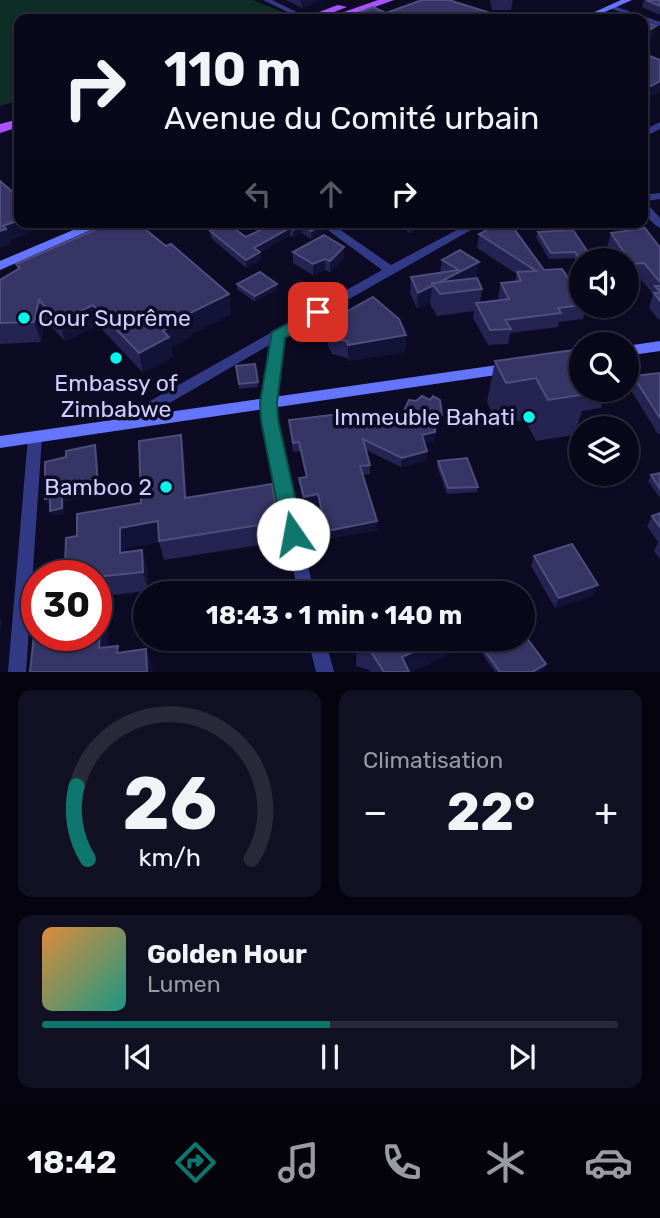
<!DOCTYPE html>
<html lang="fr">
<head>
<meta charset="utf-8">
<style>
  body { margin:0; font-family:Rubik,sans-serif; background:#121123; color:#f1f3f6; height:100vh; display:flex; flex-direction:column; font-size:26px; white-space:nowrap }
  * { box-sizing:border-box; margin:0 }
  p { font-size:23px; color:#999aa2 }
  .icon { flex:none; width:38px; height:38px; fill:none; stroke:currentColor; stroke-width:2; stroke-linecap:round; stroke-linejoin:round }
  .map { position:relative; height:672px; overflow:hidden }
  .drawer { display:flex; flex-direction:column; gap:18px; padding:18px; background:#05040e; flex:1 }
  .drawer>* { flex:none }
  .banner { position:absolute; left:14px; top:14px; width:634px; height:214px; border-radius:14px; box-shadow:0 2px 5px #0004,0 0 0 2px #292939; background:#09081a; color:#f1f3f6; overflow:hidden }
  .controls { position:absolute; left:569px; top:248px; display:grid; gap:14px }
  .controls a { display:grid; place-items:center; width:70px; height:70px; border-radius:50%; background:#09081a; box-shadow:0 2px 5px #0004,0 0 0 2px #292939; font-size:35px }
  .speed { position:absolute; left:21px; top:560px; display:flex; gap:14px; font-size:35px; font-weight:700; text-align:center }
  .speed>* { display:grid; place-content:center; width:91px; height:91px; border-radius:50%; background:#09081a; box-shadow:0 2px 5px #0004,0 0 0 2px #292939; line-height:1 }
  .speed .limit { border:10px solid #d22; background:#fff; color:#111 }
  .pin { position:absolute; display:grid; place-items:center; width:60px; height:60px; color:#fff; margin:-30px; border-radius:14px; box-shadow:0 4px 10px #0006 }
  .me { position:absolute; width:77px; margin:-38px; rotate:348deg; stroke-linejoin:round; filter:drop-shadow(0 0 5px #0008) }
  .turn { display:flex; align-items:center; gap:24px; height:147px; padding:0 35px; font-size:32px }
  .turn .icon { width:91px; height:91px; stroke-width:2.5 }
  .turn b { display:block; font-size:49px; line-height:60px }
  .lanes { display:flex; align-items:center; height:66px; padding:0 35px; background:#0003; justify-content:center; gap:35px; direction:ltr }
  .lanes .off { opacity:.35 }
  .big { font-size:52px; font-weight:700; line-height:1.1 }
  .drawer .widget { flex:1; display:flex; flex-direction:column; justify-content:center; gap:10px; min-width:0; padding:0 24px; border-radius:14px; background:#121123 }
  .drawer .dial { align-items:center; gap:0 }
  .dial svg { height:182px; overflow:visible; fill:none; stroke:#292939; stroke-width:7; stroke-linecap:round; text-anchor:middle }
  .dial text { fill:#f1f3f6; stroke:none }
  .song { display:flex; align-items:center; gap:21px }
  .cover { width:84px; height:84px; border-radius:10px; background:linear-gradient(135deg,hsl(30 70% 55%),hsl(170 70% 35%)) }
  .played { height:7px; border-radius:4px; background:linear-gradient(90deg,#0f766e 50%,#292939 50%) }
  .keys { display:flex; justify-content:space-around; direction:ltr }
  .heat { display:flex; justify-content:space-between; align-items:center; font-size:38px; direction:ltr }
  .drawer .tiles { flex:1; display:grid; gap:18px; grid-template-columns:1fr 1fr }
  .widget:last-child { grid-column:span 2 }
  .trip { position:absolute; left:133px; top:581px; width:402px; height:70px; border-radius:35px; background:#09081a; box-shadow:0 2px 5px #0004,0 0 0 2px #292939; font-weight:700; line-height:70px; text-align:center }
  .menu { display:flex; height:112px; justify-content:space-around; align-items:center; background:#04030a; color:#999aa2 }
  .menu .icon { width:49px; height:49px }
  .menu .current { color:#0f766e }
  .menu b { font-size:32px; color:#f1f3f6 }
  .map>svg:first-child { display:block }
</style>
</head>
<body>
<div class="map">
<svg width="660" height="672" viewBox="0 0 660 672">
  <rect width="100%" height="100%" fill="#0c0b23"/>
  <path fill="#0e2d27" d="M0,0h253l32,13 -16,6h-250v81l-19,6z"/>
  <g fill="none" stroke-linecap="round" stroke-linejoin="round">
    <path fill="#323a86" fill-rule="evenodd" d="M263,0h9l39,19h-9z
      M611,5l49,17v4l-51,-18 -1,-1z
      M660,122v7l-18,9v-7z
      M660,193v6l-15,2 15,17v10c-13,-7 -18,-19 -18,-33z
      M317,222h12l62,43 81,-43h13l-201,114 -8,67 1,17 37,173h-16l-35,-173 -1,-17 9,-59 -141,82h-10l-2,-4 2,-4 262,-148z
      M35,432l5,1 2,4 -16,235h-18l20,-235 2,-4z
      M308,639h17l9,33h-18z"/>
    <path fill="#6476ff" fill-rule="evenodd" d="M621,0h11l-43,19h-10z
      M92,222h17l-109,48v-9z
      M660,341v10l-34,5v-10z
      M511,363l5,1 2,4 -2,4 -516,76v-12z"/>
    <path fill="#a754ff" fill-rule="evenodd" d="M378,0h16l-53,19h-17z
      M338,5l9,2 -31,12h-16z
      M19,119v8l-19,6v-9z"/>
  </g>
  <path fill="#252352" d="M286,0h36l-20,8z
    M490,0h23l-2,10h-19z
    M644,0h16v15l-18,-8z
    M642,53l18,7 -13,39 -5,-3z
    M277,222h46l2,9 -14,8 -9,-6 -9,4 -3,-2 -30,17 1,8 -15,8 -35,-30 -1,-7 36,6z
    M393,222h34v2l-17,9z
    M573,230l8,31v6h-1l-6,-9 -25,1 -13,-22 2,-5z
    M611,233l49,15v71h-2l-9,-11 4,-14 -14,-17 -11,2 -2,-2v-16h-10l-9,-13z
    M479,234l65,36 37,26v10h6l-4,13 -24,3 -1,5 -48,6 -2,11 -20,1 -15,-27 1,-7 -37,5 -7,-12v-2l-13,7 -7,-16 1,-16 29,-4 2,-13 37,2 -3,16 6,11 -2,14 20,-3 -2,-3 3,-14 14,-2 2,-7 -40,-26z
    M344,247v11l-14,14 -5,-2 -12,5 -20,-12v-11z
    M16,264l213,30 2,20 -40,20v3l-20,11 2,9 -30,16 -45,-48 -33,16 -20,-21 -4,22 -41,2v-64l17,-11z
    M237,284h40v5l-22,13 -18,-13z
    M328,329l78,6 -1,17 -57,9 -1,-3 -15,-4 -4,-8z
    M581,349v41h26l-6,18 -19,3 -8,24 -38,6 -11,-21 -28,4 -10,-22 8,-41z
    M255,364l3,23 -19,2 -3,-23z
    M660,373v60l-2,1 -29,-47 4,-11z
    M289,420l70,5 34,-4 47,3 -5,2 -1,15 -10,2 3,8 -1,9 -25,7 -35,-17 4,15v9l-7,1 14,46v9l-50,9 -9,-36 -14,3 -4,-19 -1,-9 7,-1 -6,-26 -7,1z
    M181,435l3,20 3,42 91,25 1,20 -115,18 -5,-18 -33,6v4l22,17v22l-45,5 1,19 4,11 -1,21 45,20 -122,5 66,-37 -31,-68 12,-31 64,-33z
    M438,461l40,26 -1,5 -30,2 -10,-28z
    M660,473v25l-12,-17 3,-6z
    M660,513v46l-6,-8 4,-9 -11,-16 5,-10z
    M534,556l60,39 -39,13 -24,-42z
    M357,639h114l-2,5 -58,28h-41l-1,-2 -13,-4z
    M480,644l66,20 -2,5 -5,3h-44l-16,-23z"/>
  <path fill="#131237" d="M301,0h21l-20,8z
    M656,26l-3,12 -8,4 -1,5h-2l1,-14z
    M660,81v11l-13,7 4,-13z
    M19,220v2h30v2l-39,17 1,3 -11,4v-17l3,-5z
    M52,222h10l-9,4z
    M411,222h16v2l-17,9z
    M325,224v7l-14,8v-8z
    M302,225v8l-9,4v-7z
    M290,228v7l-36,20v-7z
    M344,247v11l-14,14v-11z
    M260,252l1,8 -15,8v-8z
    M325,259v11l-12,5v-11z
    M479,262l-3,16 -43,7z
    M277,284v5l-22,13v-6z
    M432,286l-2,16 -13,7 1,-16z
    M229,294l2,20 -40,20v3l-20,11 2,9 -30,16 -4,-20 24,-22 23,-16z
    M39,300l6,20 -4,22 -7,-20z
    M93,305l5,20 -33,16 -6,-20z
    M406,335l-1,17 -57,9v-16z
    M442,415l-2,9 -7,2 2,-9z
    M435,432l-1,9 -13,3 1,-9z
    M181,435l3,20 5,62 -4,-19z
    M95,445l2,6 3,39 -7,2 1,4 -30,6v12l-12,2 -2,-5 12,-14 29,-11z
    M427,451l-1,9 -25,7 1,-9z
    M318,494v9l-14,3v-9z
    M50,498l2,5 -5,1 -2,-5z
    M158,521l1,21 -33,6v24l-6,-19v-25z
    M377,521v9l-50,9v-8z
    M142,550l6,19v22l-5,-19z
    M96,577l7,19 1,19 4,11 -1,40 -8,-18z
    M598,585l-4,10 -39,13 4,-10z
    M0,617l2,3 -2,17z
    M441,639h30l-2,5 -58,28h-11l2,-15z
    M146,649l6,18 1,5h-6z
    M546,664l-2,5 -5,3h-7z"/>
  <path fill="#373565" stroke="#4e4d7d" stroke-width="2" d="M422,0h27l48,15 -10,4h-134l-6,-2 26,-10 13,6z
    M646,0h14v6z
    M621,14l15,5h-26z
    M642,21l14,5 -13,7 4,1 -5,3z
    M642,53l18,7v21l-9,5 -9,-4z
    M0,181l14,12 5,-2v29l-16,6 3,3 -6,2z
    M113,222h23l30,24 5,-2 58,50 -43,21 2,2 -25,14 6,6 -30,16 -46,-48 -34,16 -20,-21 -5,22 -34,1v-43l20,-12 -4,-4z
    M277,222h46l2,2 -14,7 -9,-6 -9,5 -3,-2 -36,20 6,4 -14,8 -36,-29 16,-8 20,14z
    M503,222h6l35,48 18,-1 19,27v9l-23,3 3,5 -56,7 6,9 -21,1 -14,-27 33,-4 -8,-16 20,-2 -4,-9 19,-1 -57,-37z
    M645,228l15,20v34l-16,-19 -12,1 -21,-31z
    M573,230l21,31h-13l-6,-9 -24,1 -13,-21z
    M324,235l20,12 -14,14 -5,-2 -12,5 -20,-12z
    M460,250l19,12 -41,21h-6v3l-14,7 -7,-16 48,-7 -17,-10z
    M260,272l17,12 -22,12 -18,-12z
    M477,278l5,11 -42,5 -8,-11z
    M655,286h5v6z
    M654,293h6v8z
    M373,297l26,22 7,16 -58,10 -1,-4 -15,-3 -4,-9 9,-12z
    M581,349v23l-6,1 6,10v7h4l2,4 -39,6 -12,-22 -30,5 -11,-22z
    M255,364l3,18 -19,2 -3,-18z
    M660,373v45l-27,-42z
    M422,396l8,4 3,-4 7,4 2,15 -7,2v15l-13,3 5,16 -25,7 -39,-19 7,26 -10,1 17,55 -50,10 -9,-37 -14,3 -5,-19 8,-1 -8,-35 -6,1 -4,-23 67,-8 3,13 22,-9 12,5 11,-10 5,-11 7,1z
    M181,435l4,63 87,-14 6,38 -119,19 -1,-20 -38,7v25l22,-3 1,22 -47,5v-1h-45l1,-7 13,-2 1,-29 11,-2v-22l64,-11 -2,-62z
    M95,445l3,40 -7,1 1,4 -30,7v11l-12,3v-13l-5,1v-37l21,-5v-6z
    M467,458l11,29 -30,1 -10,-27z
    M660,473v16l-9,-14z
    M660,513v14l-8,-11z
    M572,544l26,41 -39,13 -25,-42z
    M96,577l2,31h3l-2,40 19,-2 -1,7 29,-4 1,23h-117l6,-55 1,18h59z
    M401,582l10,7 13,-5h21l8,9h-56l-1,-3z
    M523,633l23,31 -14,8h-32l-20,-28 10,-5h33z
    M364,639h77l-39,18 7,15h-25l-14,-22 -13,-4z"/>
  <path fill="#0f766e" stroke="#0a4d48" stroke-width="2" d="M318,307l6,1 2,4 -2,3 -39,23 -8,65 1,17 25,114 -3,6 -7,3 -7,-3 -3,-6 -22,-114 -1,-17 12,-71z"/>
  <g fill="#00f8ed" stroke="#0c0b23" stroke-width="2.5">
    <circle cx="24" cy="318" r="7"/>
    <circle cx="116" cy="358" r="7"/>
    <circle cx="529" cy="417" r="7"/>
    <circle cx="166" cy="487" r="7"/>
  </g>
  <g text-anchor="middle" dominant-baseline="central" stroke-width="7" stroke-linejoin="round" paint-order="stroke">
    <g font-size="23" fill="#cdceff" stroke="#0c0b23" text-anchor="end">
      <text x="38" y="318" text-anchor="start">Cour Suprême</text>
      <text x="116" y="383" text-anchor="middle">Embassy of<tspan x="116" dy="26">Zimbabwe</tspan></text>
      <text x="515" y="417">Immeuble Bahati</text>
      <text x="152" y="487">Bamboo 2</text>
    </g>
  </g>
</svg>
<div class="controls">
<a><svg class="icon" aria-label="sound" viewBox="0 0 24 24"><path d="M4 9h4l5-4v14l-5-4H4zM17 9q2 3 0 6"/></svg></a>
<a><svg class="icon" aria-label="search" viewBox="0 0 24 24"><circle cx="10" cy="10" r="6"/><path d="M15 15l6 6"/></svg></a>
<a><svg class="icon" aria-label="layers" viewBox="0 0 24 24"><path d="M12 4l9 5-9 5-9-5zM3 14l9 5 9-5"/></svg></a>
</div>
<div class="speed"><div class="limit">30</div></div>
<div class="pin" style="left:318px;top:312px;background:#d93025"><svg class="icon" aria-label="arrive" viewBox="0 0 24 24"><path d="M6 21V4h12l-3 4 3 4H6"/></svg></div>
<svg class="me" style="left:293px;top:534px" viewBox="-20 -20 40 40"><circle r="19" fill="#fff"/><path d="M0-13L10 11 0 6-10 11z" fill="#0f766e"/></svg>
<div class="trip">18:43 · 1 min · 140 m</div>
<div class="banner">
<div class="turn"><svg class="icon" aria-label="right" viewBox="0 0 24 24"><path d="M7 20v-9h11M14 6l5 5-5 5"/></svg><div><b>110 m</b>Avenue du Comité urbain</div></div>
<div class="lanes"><svg class="icon off" aria-label="left" viewBox="0 0 24 24"><path d="M17 20v-9H6M10 6l-5 5 5 5"/></svg><svg class="icon off" aria-label="ahead" viewBox="0 0 24 24"><path d="M12 20V5M6 11l6-6 6 6"/></svg><svg class="icon" aria-label="right" viewBox="0 0 24 24"><path d="M7 20v-9h11M14 6l5 5-5 5"/></svg></div>
</div>
</div>
<section class="drawer">
<div class="tiles">
<div class="widget dial"><svg viewBox="0 0 100 80">
<path d="M14 69A42 42 0 1 1 86 69"/>
<path d="M14 69A42 42 0 0 1 9 37" stroke="#0f766e"/>
<text x="50" y="56" font-size="32" font-weight="700">26</text>
<text x="50" y="72" font-size="11">km/h</text>
</svg></div>
<div class="widget"><p>Climatisation</p>
<div class="heat"><a>−</a><b class="big">22°</b><a>+</a></div>
</div>
<div class="widget">
<div class="song"><i class="cover"></i><div><b>Golden Hour</b><p>Lumen</p></div></div>
<div class="played"></div>
<div class="keys"><svg class="icon" aria-label="previous" viewBox="0 0 24 24"><path d="M18 5L8 12l10 7zM5 5v14"/></svg><svg class="icon" aria-label="pause" viewBox="0 0 24 24"><path d="M8 5v14M16 5v14"/></svg><svg class="icon" aria-label="next" viewBox="0 0 24 24"><path d="M6 5l10 7-10 7zM19 5v14"/></svg></div>
</div>
</div>
</section>
<nav class="menu">
<b>18:42</b>
<svg class="icon current" aria-label="directions" viewBox="0 0 24 24"><path d="M12 3l9 9-9 9-9-9zM9 14v-3h6M13 9l2 2-2 2"/></svg>
<svg class="icon" aria-label="music" viewBox="0 0 24 24"><path d="M9 18V5l10-2v13"/><circle cx="6" cy="18" r="3"/><circle cx="16" cy="16" r="3"/></svg>
<svg class="icon" aria-label="phone" viewBox="0 0 24 24"><path d="M5 4h4l2 5-3 2q2 4 5 5l2-3 5 2v4C11 20 4 13 5 4z"/></svg>
<svg class="icon" aria-label="climate" viewBox="0 0 24 24"><path d="M12 3v18M4 7l16 10M4 17L20 7"/></svg>
<svg class="icon" aria-label="car" viewBox="0 0 24 24"><path d="M5 17H2v-5l4-1 3-4h7l3 4 3 1v5h-3M9 17h6M6 11h13"/><circle cx="7" cy="17" r="2"/><circle cx="17" cy="17" r="2"/></svg>
</nav>
</body>
</html>
